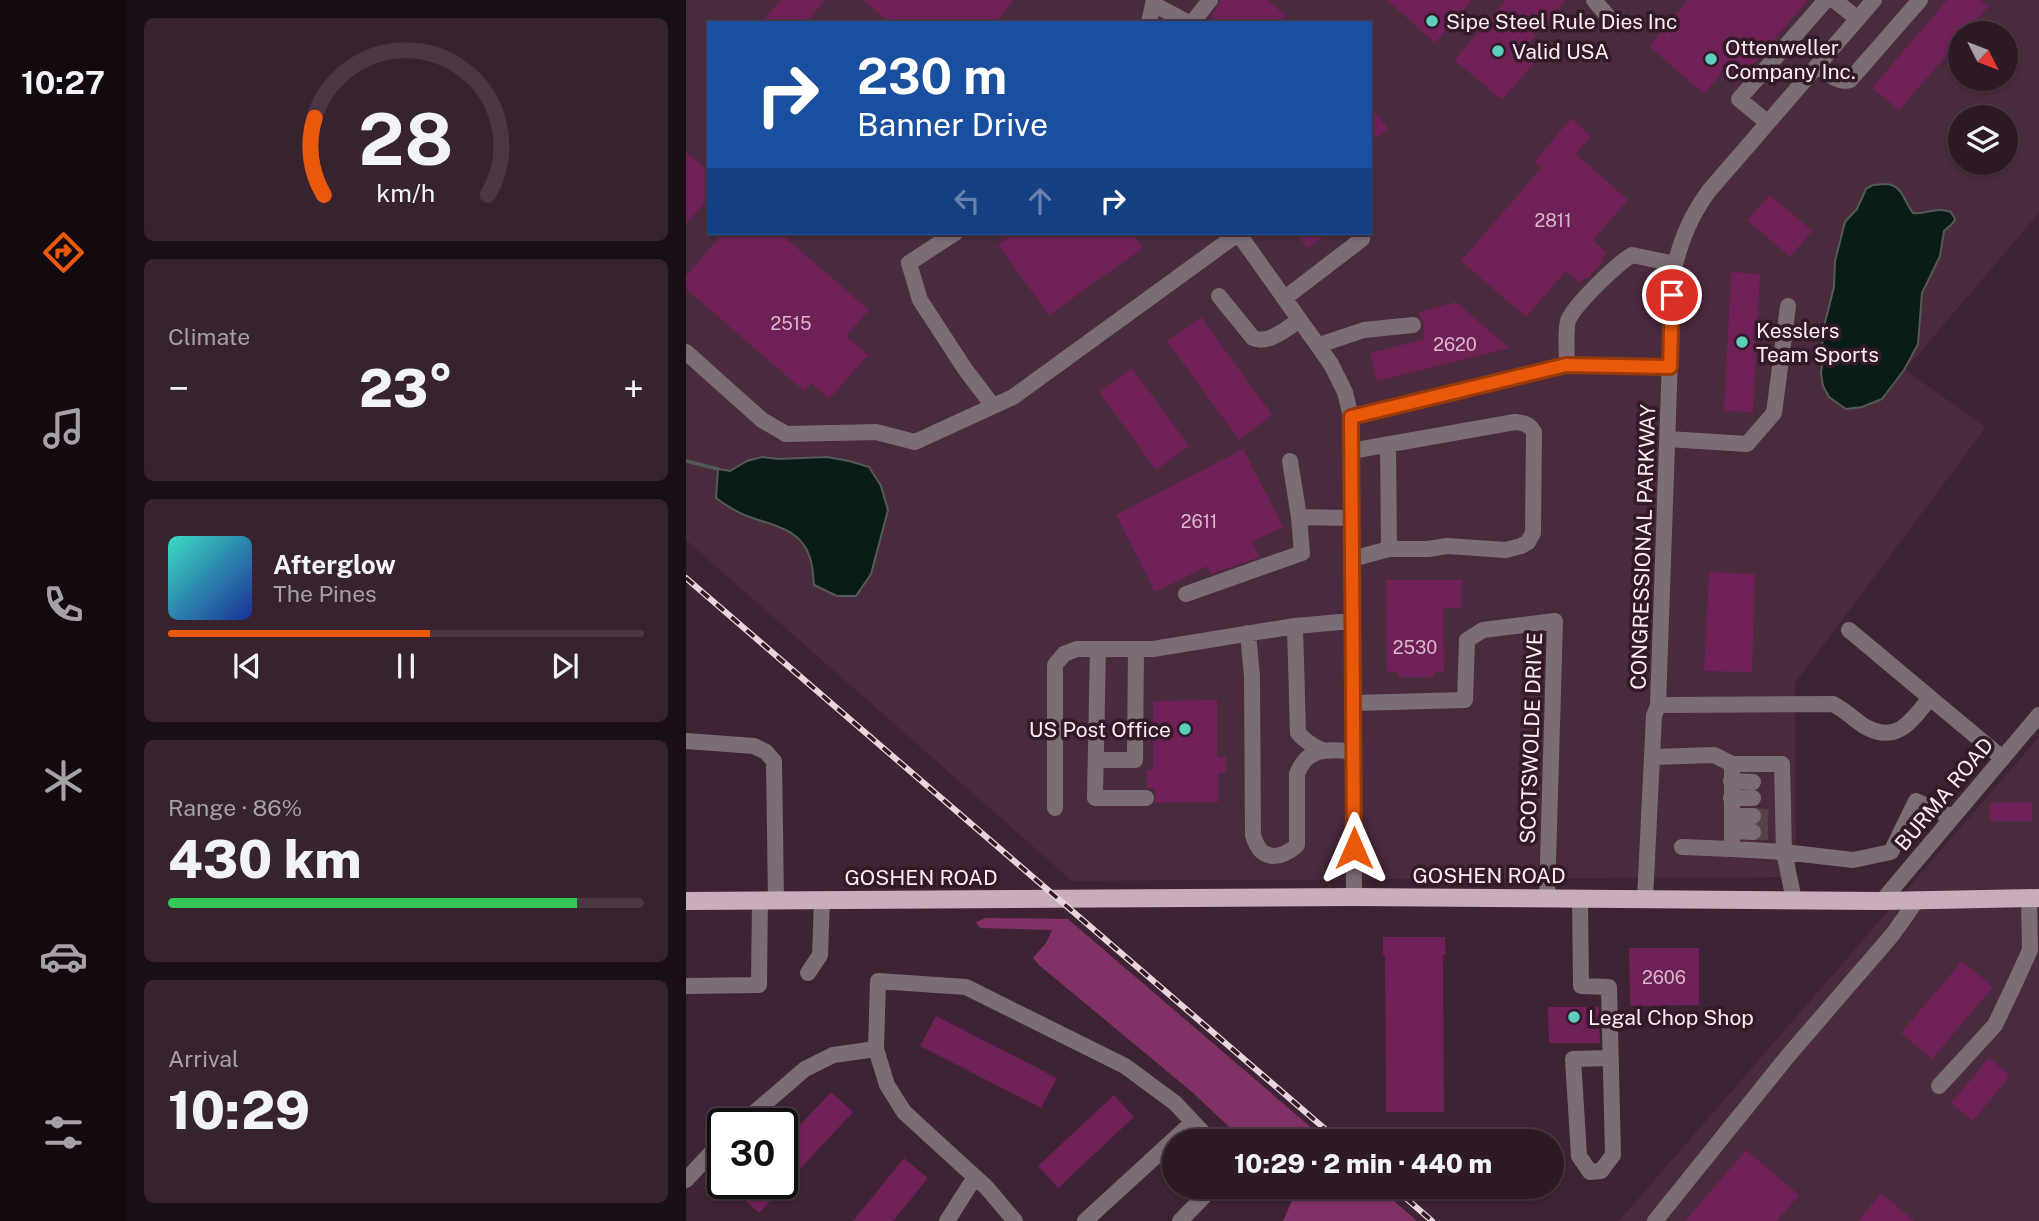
<!DOCTYPE html>
<html lang="en">
<head>
<meta charset="utf-8">
<style>
  body { margin:0; font-family:"Public Sans",sans-serif; background:#36232e; color:#f1f3f6; height:100vh; display:flex; flex-direction:column; font-size:26px; white-space:nowrap }
  * { box-sizing:border-box; margin:0 }
  p { font-size:23px; color:#a7a1a7 }
  .icon { flex:none; width:38px; height:38px; fill:none; stroke:currentColor; stroke-width:2; stroke-linecap:round; stroke-linejoin:round }
  .map { position:relative; flex:1; overflow:hidden }
  .details { display:flex; flex-direction:column; gap:18px; padding:18px; background:#190e15; width:560px }
  .details>* { flex:none }
  .top-card { position:absolute; left:21px; top:21px; width:665px; height:214px; border-radius:0px; box-shadow:0 2px 5px #0004,0 0 0 2px #493843; background:#1a4fa0; color:#fff; overflow:hidden }
  .needle { width:46px; rotate:132deg }
  .controls { position:absolute; left:1262px; top:21px; display:grid; gap:14px }
  .controls a { display:grid; place-items:center; width:70px; height:70px; border-radius:50%; background:#2e1a26; box-shadow:0 2px 5px #0004,0 0 0 2px #493843; font-size:35px }
  .speed { position:absolute; left:21px; top:1108px; display:flex; gap:14px; font-size:35px; font-weight:700; text-align:center }
  .speed>* { display:grid; place-content:center; width:91px; height:91px; border-radius:50%; background:#2e1a26; box-shadow:0 2px 5px #0004,0 0 0 2px #493843; line-height:1 }
  .speed .limit { border:4px solid #111; border-radius:10px; background:#fff; color:#111 }
  .pin { position:absolute; display:grid; place-items:center; width:60px; height:60px; color:#fff; margin:-30px; border:4px solid #fff; border-radius:50%; box-shadow:0 2px 7px #0007 }
  .me { position:absolute; width:77px; margin:-38px; rotate:0deg; stroke-linejoin:round; filter:drop-shadow(0 0 5px #0008) }
  .turn { display:flex; align-items:center; gap:24px; height:147px; padding:0 35px; font-size:32px }
  .turn .icon { width:91px; height:91px; stroke-width:2.5 }
  .turn b { display:block; font-size:49px; line-height:60px }
  .lanes { display:flex; align-items:center; height:66px; padding:0 35px; background:#0003; justify-content:center; gap:35px; direction:ltr }
  .lanes .off { opacity:.35 }
  .big { font-size:52px; font-weight:800; line-height:1.1 }
  .details .card { flex:1; display:flex; flex-direction:column; justify-content:center; gap:10px; min-width:0; padding:0 24px; border-radius:10px; background:#36232e }
  .details .dial { align-items:center; gap:0 }
  .dial svg { height:182px; overflow:visible; fill:none; stroke:#493843; stroke-width:7; stroke-linecap:round; text-anchor:middle }
  .dial text { fill:#f1f3f6; stroke:none }
  .song { display:flex; align-items:center; gap:21px }
  .cover { width:84px; height:84px; border-radius:10px; background:linear-gradient(135deg,hsl(170 70% 55%),hsl(230 70% 35%)) }
  .played { height:7px; border-radius:4px; background:linear-gradient(90deg,#ea580c 55%,#493843 55%) }
  .keys { display:flex; justify-content:space-around; direction:ltr }
  .heat { display:flex; justify-content:space-between; align-items:center; font-size:38px; direction:ltr }
  .charge { height:10px; border-radius:5px; background:linear-gradient(90deg,#34c759 86%,#493843 0) }
  .trip { position:absolute; left:476px; top:1129px; width:402px; height:70px; border-radius:35px; background:#2e1a26; box-shadow:0 2px 5px #0004,0 0 0 2px #493843; font-weight:800; line-height:70px; text-align:center }
  main { display:flex; flex:1; min-height:0 }
  .dock { display:flex; flex-direction:column; width:126px; justify-content:space-around; align-items:center; background:#120a0f; color:#a7a1a7 }
  .dock .icon { width:49px; height:49px }
  .dock .current { color:#ea580c }
  .dock b { font-size:32px; color:#f1f3f6 }
  .map>svg:first-child { display:block }
</style>
</head>
<body>
<main>
<nav class="dock">
<b>10:27</b>
<svg class="icon current" aria-label="directions" viewBox="0 0 24 24"><path d="M12 3l9 9-9 9-9-9zM9 14v-3h6M13 9l2 2-2 2"/></svg>
<svg class="icon" aria-label="music" viewBox="0 0 24 24"><path d="M9 18V5l10-2v13"/><circle cx="6" cy="18" r="3"/><circle cx="16" cy="16" r="3"/></svg>
<svg class="icon" aria-label="phone" viewBox="0 0 24 24"><path d="M5 4h4l2 5-3 2q2 4 5 5l2-3 5 2v4C11 20 4 13 5 4z"/></svg>
<svg class="icon" aria-label="climate" viewBox="0 0 24 24"><path d="M12 3v18M4 7l16 10M4 17L20 7"/></svg>
<svg class="icon" aria-label="car" viewBox="0 0 24 24"><path d="M5 17H2v-5l4-1 3-4h7l3 4 3 1v5h-3M9 17h6M6 11h13"/><circle cx="7" cy="17" r="2"/><circle cx="17" cy="17" r="2"/></svg>
<svg class="icon" aria-label="filters" viewBox="0 0 24 24"><path d="M4 7h16M4 17h16"/><circle cx="9" cy="7" r="2"/><circle cx="15" cy="17" r="2"/></svg>
</nav>
<section class="details">
<div class="card dial"><svg viewBox="0 0 100 80">
<path d="M14 69A42 42 0 1 1 86 69"/>
<path d="M14 69A42 42 0 0 1 10 35" stroke="#ea580c"/>
<text x="50" y="56" font-size="32" font-weight="700">28</text>
<text x="50" y="72" font-size="11">km/h</text>
</svg></div>
<div class="card"><p>Climate</p>
<div class="heat"><a>−</a><b class="big">23°</b><a>+</a></div>
</div>
<div class="card">
<div class="song"><i class="cover"></i><div><b>Afterglow</b><p>The Pines</p></div></div>
<div class="played"></div>
<div class="keys"><svg class="icon" aria-label="previous" viewBox="0 0 24 24"><path d="M18 5L8 12l10 7zM5 5v14"/></svg><svg class="icon" aria-label="pause" viewBox="0 0 24 24"><path d="M8 5v14M16 5v14"/></svg><svg class="icon" aria-label="next" viewBox="0 0 24 24"><path d="M6 5l10 7-10 7zM19 5v14"/></svg></div>
</div>
<div class="card"><p>Range · 86%</p><b class="big">430 km</b><div class="charge"></div></div>
<div class="card"><p>Arrival</p><b class="big">10:29</b></div>
</section>
<div class="map">
<svg width="1353" height="1221" viewBox="0 0 1353 1221">
  <rect width="100%" height="100%" fill="#3d2333"/>
  <path fill="#4a2a3d" fill-rule="evenodd" d="M0,0h1353v213l-134,157 81,57 -191,256 1,194 -724,4 -386,-341zM23,23h661v210h-661zM1274,33h46v46h-46zM1274,117h46v46h-46z
    M1353,737v484h-420z"/>
  <path fill="#813165" d="M300,918l82,1 259,222h-83l-52,-49 -153,-127 -6,-7 13,-15 6,-13 -72,-2 -4,-6z
    M605,1187h87l39,34h-134l13,-29z"/>
  <path fill="#091c18" stroke="#525a5a" stroke-width="2" d="M1200,184c17,1 18,18 27,29 14,2 22,-7 38,-1l4,7 -2,4 -9,8 -4,25 -18,37 -4,51 -14,26 -22,29 -20,8 -16,2 -17,-12 -6,-11 -2,-13 2,-13 -1,-26 12,-47 1,-26 10,-39 12,-13 9,-20 7,-4z
    M76,457l16,2 49,-2 22,4 20,6 12,19 7,24 -17,64 -15,22h-19l-23,-11c-1,-9 -1,-19 -4,-27 -8,-29 -36,-32 -60,-41 -13,-4 -23,-11 -34,-19l2,-29 12,2 17,-10z"/>
  <g fill="none" stroke-linecap="round" stroke-linejoin="round">
    <path stroke="#525a5a" stroke-width="3.5" d="M0,461l32,8"/>
  </g>
  <path fill="#6f2056" d="M95,0h44l-19,23h-45z
    M177,0h151l-19,23h-105z
    M534,0h48l17,15 -6,8h-60l-8,-7 7,-10z
    M701,0h85l-37,43z
    M820,0h60l-39,45 13,12 -38,43 -48,-40z
    M1002,0h120l-72,84 -14,-12 -18,22 -55,-48z
    M1261,0h33l8,7 -23,26h-5v7l-61,70 -27,-22z
    M684,105l18,24 -18,12z
    M885,118l20,18 -15,18 52,46 -35,40 14,13 -6,6 2,2 -16,18 -2,-2 -5,6 -14,-12 -40,46 -65,-56 80,-93 -7,-6z
    M0,152l23,20v26l-23,26z
    M1084,195l42,36 -22,26 -43,-37z
    M37,233h57l89,77 -23,26 22,19 -39,44 -18,-16 -7,8 -118,-102v-13z
    M328,233h118l11,15 -94,67 -51,-70z
    M610,233h33l-22,15z
    M1045,272l29,2 -7,138 -29,-1z
    M770,302l53,46 -132,33 -7,-28 55,-14 -2,-16 -5,-11z
    M515,317l71,98 -33,25 -72,-99z
    M446,368l57,78 -33,24 -57,-78z
    M557,449l40,78 -31,15 8,15 -49,17 -4,-8 -52,26 -39,-77z
    M1023,572l46,2 -3,98 -48,-1z
    M700,580h76v28h-19l1,64h-10v5h-36v-5h-11z
    M531,700v57h9v16h-8v29l-63,1 1,-6 -2,-8 -7,-1v-18h6v-69z
    M1346,802v19h-42v-18z
    M697,937h62l1,18h-3l1,157h-58l-1,-156 -2,-1z
    M943,948h70v57l-69,1z
    M1276,961l31,26 -61,72 -31,-26z
    M862,1007h51l1,36h-51z
    M250,1016l121,62 -16,30 -121,-62z
    M1303,1058l21,18 -37,45 -22,-18z
    M145,1092l22,20 -94,101 -22,-20 9,-10h36v-39z
    M428,1095l20,22 -76,71 -20,-22z
    M1060,1150l53,45 -22,26h-92z
    M218,1158l24,20 -35,43h-40z
    M1195,1193l33,28h-56z"/>
  <g fill="none" stroke-linecap="round" stroke-linejoin="round">
    <path stroke="#5a4150" stroke-width="16" stroke-dasharray="16 8" stroke-linecap="butt" d="M1067,816l15,1
      M1067,832h15"/>
    <path stroke="#7b6d75" stroke-width="16" d="M908,0l17,20
      M1148,0l24,19
      M467,4l36,19
      M463,23l5,-23
      M506,23l18,-23
      M1132,65c9,7 19,19 32,15l70,-80
      M1082,123l-29,-24 87,-99
      M269,233l-46,30 11,37 45,69 28,37
      M552,233l93,131 14,28 6,25 3,480
      M533,296l34,42c16,7 33,-10 47,-18
      M599,298l77,-59
      M633,345l45,-15 49,-5
      M0,352l76,68 24,14 90,-2 39,10 98,-45 226,-164
      M881,365c0,-12 -2,-33 1,-44 5,-15 50,-58 64,-66l43,9
      M665,417l214,-52 105,2
      M982,439l79,5 27,-31 14,-107
      M702,444l1,105
      M665,451l164,-29c9,1 14,2 19,10l-1,101 -5,9 -7,4 -15,4 -59,-4 -19,3h-39l-37,10
      M604,461l9,56 52,1
      M500,594l116,-41 -3,-36
      M609,626l3,107c7,8 14,13 24,17
      M1163,630l153,128
      M562,633l4,43 1,159c7,26 26,26 44,10v-71c11,-28 31,-24 56,-23
      M412,649l-3,149h51
      M667,703l112,-3 2,-60 16,-10 72,-9 -8,276
      M972,705l175,-1c12,6 20,15 31,22 33,19 47,-5 66,-28
      M0,741l68,5 12,6 8,9 2,139
      M966,757l62,-2 18,9v85l52,3 10,48
      M411,760h38l1,-111
      M1046,764h50l2,88 69,8 38,-8 25,-51 36,16
      M1045,781l22,1
      M1045,798h22
      M369,808v-143l9,-11 13,-5h76l142,-23 57,-5
      M1046,816h21
      M1046,831l21,1
      M996,847l50,2
      M894,898l1,88 28,1 4,168 -12,16 -11,1 -11,-16 -6,-97 38,-1
      M959,900l9,-184 4,-11 15,-433c8,-32 16,-53 35,-80l166,-192
      M1196,901l157,-186
      M122,973l12,-18 2,-55
      M0,986l73,-1 1,-85
      M1253,1086l56,-61 20,-42 15,-33 -1,-52
      M55,1124l64,-55 28,-14 43,-6
      M0,1180l37,-40
      M261,1221l28,-44
      M329,1221l-28,-33 -83,-76 -17,-27 -11,-36 2,-68 88,6 159,79 50,37 36,38
      M399,1221l108,-99
      M494,1221l34,-35
      M969,1221l132,-164 106,-123 24,-34"/>
    <path stroke="#c9adbc" stroke-width="18" d="M0,901l668,-4 528,4 157,-3"/>
    <g stroke="#e8d5e0" stroke-width="6">
      <path id="rail" d="M0,578l653,563
        M706,1186l40,35"/>
    </g>
    <use href="#rail" stroke="#321a29" stroke-width="3.5" stroke-dasharray="10" stroke-linecap="butt"/>
  </g>
  <g fill="none" stroke-linecap="round" stroke-linejoin="round">
    <g stroke="#983908" stroke-width="18">
      <path id="route" d="M668,848l-3,-431 215,-52 104,2 2,-72"/>
    </g>
    <use href="#route" stroke="#ea580c" stroke-width="12"/>
  </g>
  <g fill="#5ccebb" stroke="#321a29" stroke-width="2.5">
    <circle cx="746" cy="21" r="7"/>
    <circle cx="812" cy="51" r="7"/>
    <circle cx="1025" cy="59" r="7"/>
    <circle cx="1056" cy="342" r="7"/>
    <circle cx="499" cy="729" r="7"/>
    <circle cx="888" cy="1017" r="7"/>
  </g>
  <g text-anchor="middle" dominant-baseline="central" stroke-width="7" stroke-linejoin="round" paint-order="stroke">
    <g font-size="18" fill="#d9b8cc">
      <text x="867" y="220">2811</text>
      <text x="105" y="323">2515</text>
      <text x="769" y="344">2620</text>
      <text x="513" y="521">2611</text>
      <text x="729" y="647">2530</text>
      <text x="978" y="977">2606</text>
    </g>
    <g font-size="21" fill="#fceaf4" stroke="#321a29" text-anchor="start">
      <text x="760" y="21">Sipe Steel Rule Dies Inc</text>
      <text x="1039" y="47">Ottenweller<tspan x="1039" dy="24">Company Inc.</tspan></text>
      <text x="826" y="51">Valid USA</text>
      <text x="1070" y="330">Kesslers<tspan x="1070" dy="24">Team Sports</tspan></text>
      <text x="485" y="729" text-anchor="end">US Post Office</text>
      <text x="902" y="1017">Legal Chop Shop</text>
    </g>
    <g font-size="21" fill="#fceaf4" stroke="#321a29">
      <text transform="translate(957 547) rotate(-88)">CONGRESSIONAL PARKWAY</text>
      <text transform="translate(845 738) rotate(-88)">SCOTSWOLDE DRIVE</text>
      <text transform="translate(1258 794) rotate(-50)">BURMA ROAD</text>
      <text x="803" y="875">GOSHEN ROAD</text>
      <text x="235" y="877">GOSHEN ROAD</text>
    </g>
  </g>
</svg>
<div class="controls">
<a><svg class="needle" viewBox="-14 -14 28 28"><path d="M0-13l5 13h-10z" fill="#e53935"/><path d="M0 13l5-13h-10z" fill="#a7a1a7"/></svg></a>
<a><svg class="icon" aria-label="layers" viewBox="0 0 24 24"><path d="M12 4l9 5-9 5-9-5zM3 14l9 5 9-5"/></svg></a>
</div>
<div class="speed"><div class="limit">30</div></div>
<div class="pin" style="left:986px;top:295px;background:#d93025"><svg class="icon" aria-label="arrive" viewBox="0 0 24 24"><path d="M6 21V4h12l-3 4 3 4H6"/></svg></div>
<svg class="me" style="left:668px;top:848px" viewBox="-20 -20 40 40"><path d="M0-17L14 15 0 8-14 15z" fill="#ea580c" stroke="#fff" stroke-width="4"/></svg>
<div class="trip">10:29 · 2 min · 440 m</div>
<div class="top-card">
<div class="turn"><svg class="icon" aria-label="right" viewBox="0 0 24 24"><path d="M7 20v-9h11M14 6l5 5-5 5"/></svg><div><b>230 m</b>Banner Drive</div></div>
<div class="lanes"><svg class="icon off" aria-label="left" viewBox="0 0 24 24"><path d="M17 20v-9H6M10 6l-5 5 5 5"/></svg><svg class="icon off" aria-label="ahead" viewBox="0 0 24 24"><path d="M12 20V5M6 11l6-6 6 6"/></svg><svg class="icon" aria-label="right" viewBox="0 0 24 24"><path d="M7 20v-9h11M14 6l5 5-5 5"/></svg></div>
</div>
</div>
</main>
</body>
</html>
